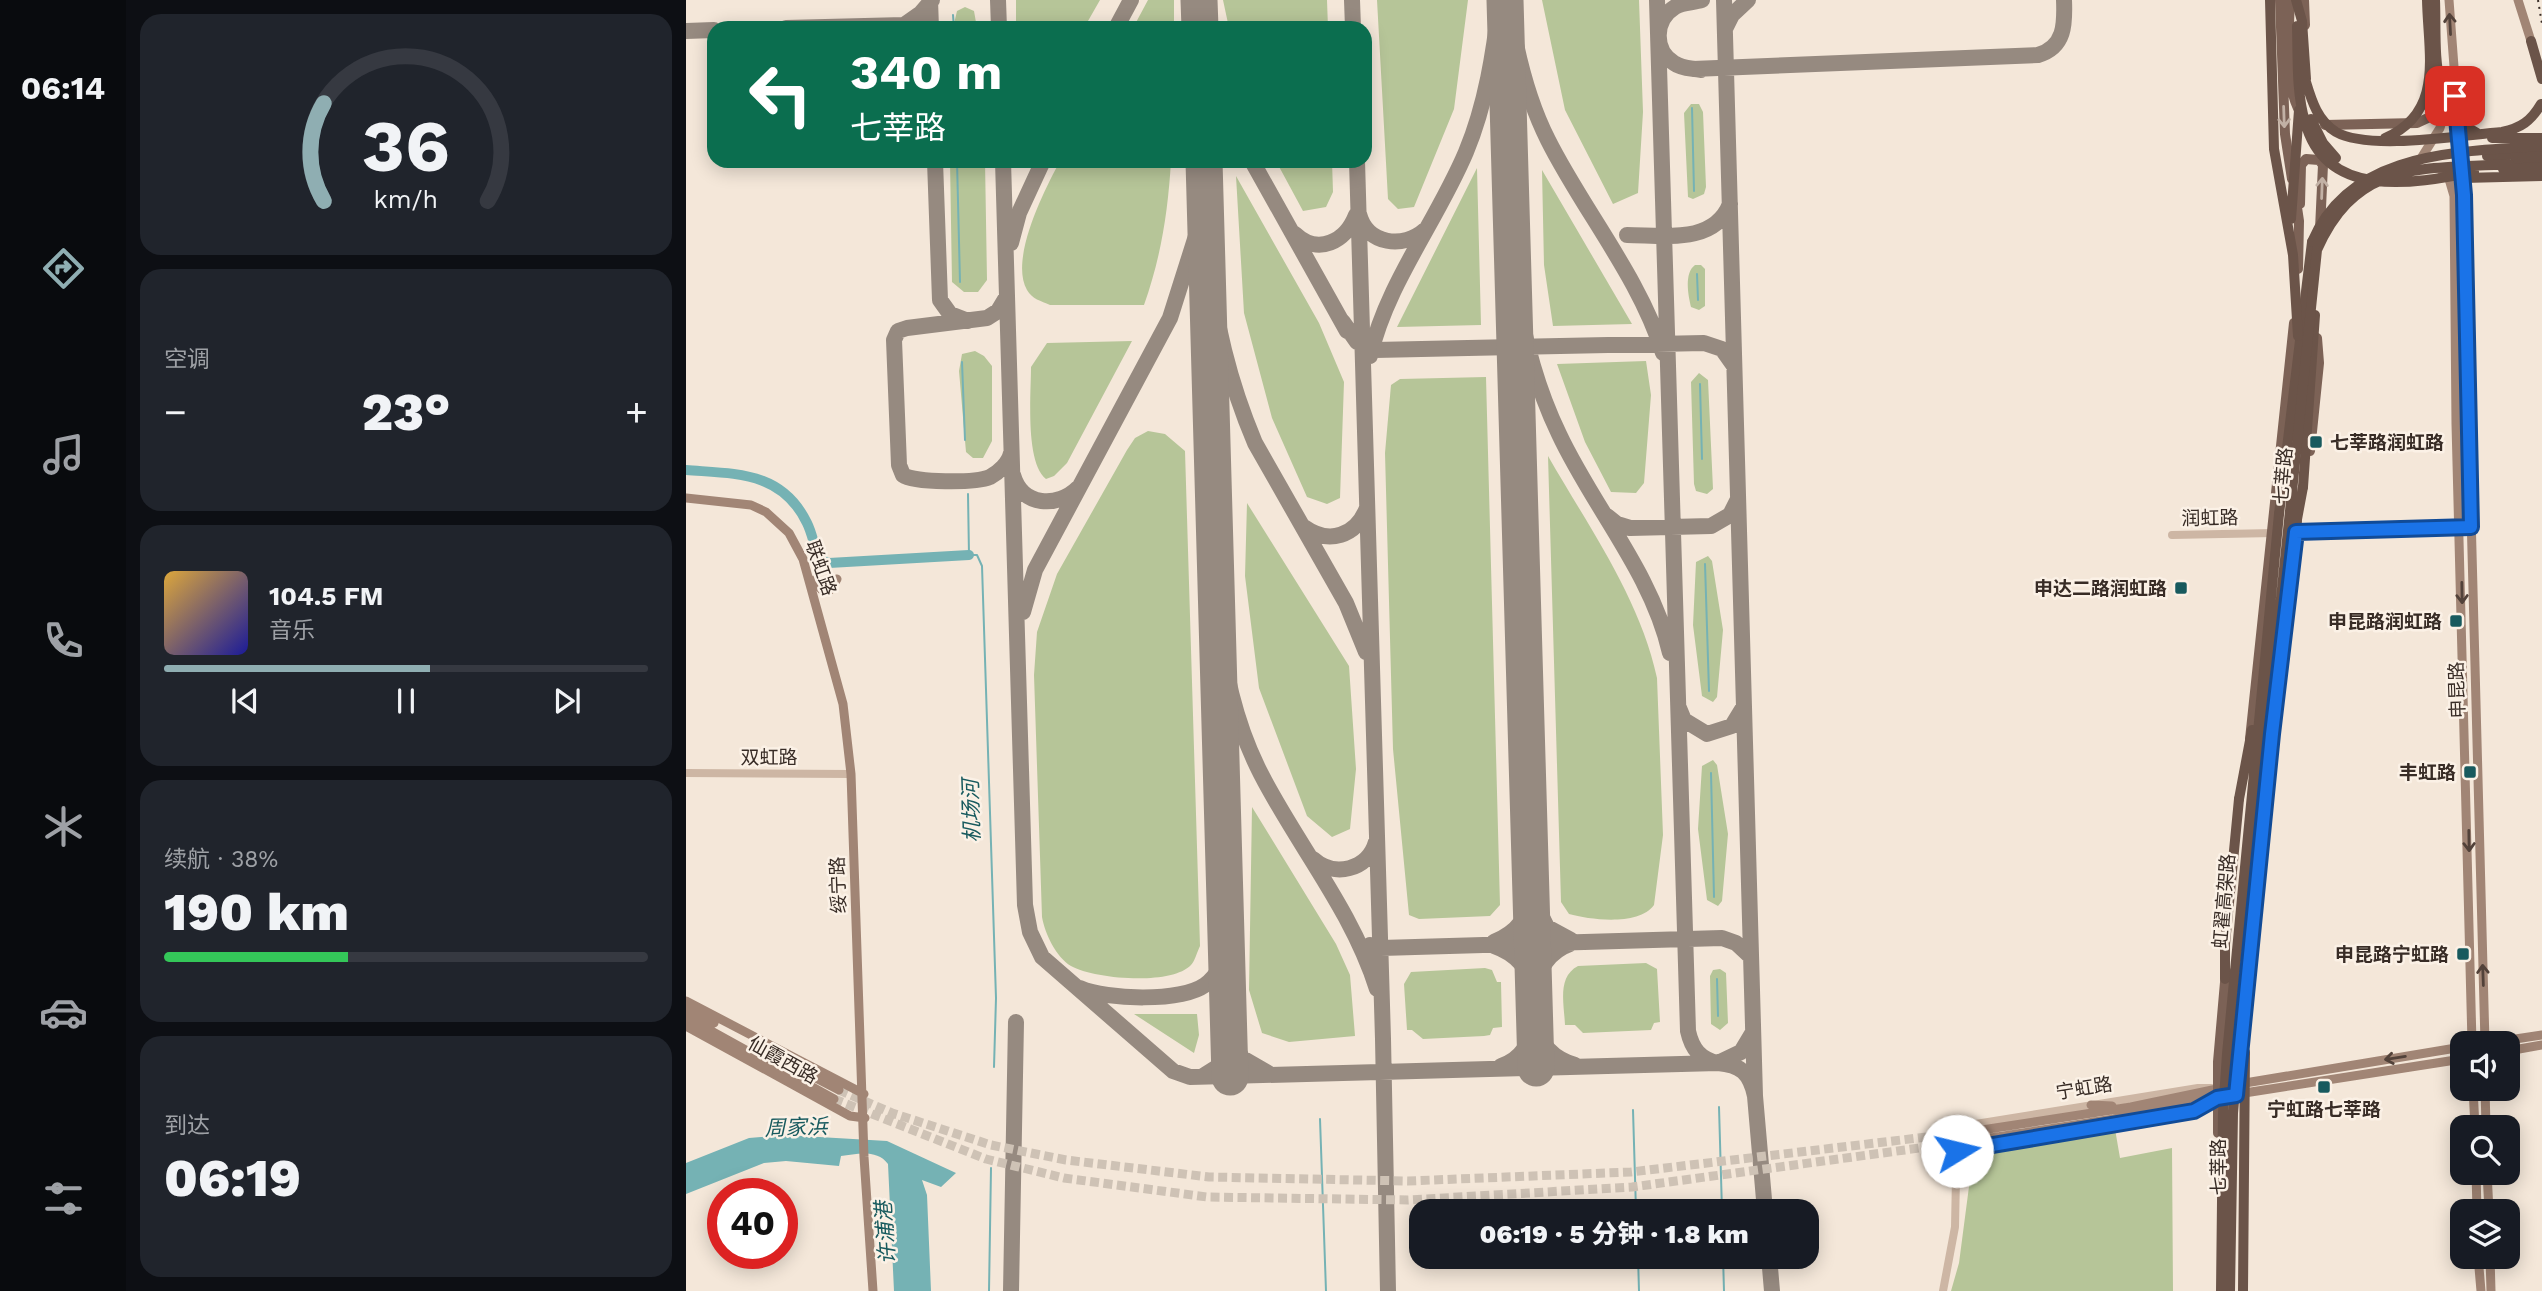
<!DOCTYPE html>
<html lang="zh">
<head>
<meta charset="utf-8">
<style>
  body { margin:0; font-family:"Work Sans","Noto Sans SC",sans-serif; background:#20242c; color:#f1f3f6; height:100vh; display:flex; flex-direction:column; font-size:26px; white-space:nowrap }
  * { box-sizing:border-box; margin:0 }
  p { font-size:23px; color:#9ea1a6 }
  .icon { flex:none; width:38px; height:38px; fill:none; stroke:currentColor; stroke-width:2; stroke-linecap:round; stroke-linejoin:round }
  .map { position:relative; flex:1; overflow:hidden }
  .side { display:flex; flex-direction:column; gap:14px; padding:14px; background:#0d0f14; width:560px }
  .side>* { flex:none }
  .top-card { position:absolute; left:21px; top:21px; width:665px; height:147px; border-radius:21px; box-shadow:0 4px 18px #0003; background:#0b6e4f; color:#fff; overflow:hidden }
  .fabs { position:absolute; left:1764px; top:1031px; display:grid; gap:14px }
  .fabs a { display:grid; place-items:center; width:70px; height:70px; border-radius:14px; background:#171b24; box-shadow:0 4px 18px #0003; font-size:35px }
  .speed { position:absolute; left:21px; top:1178px; display:flex; gap:14px; font-size:35px; font-weight:700; text-align:center }
  .speed>* { display:grid; place-content:center; width:91px; height:91px; border-radius:50%; background:#171b24; box-shadow:0 4px 18px #0003; line-height:1 }
  .speed .limit { border:10px solid #d22; background:#fff; color:#111 }
  .pin { position:absolute; display:grid; place-items:center; width:60px; height:60px; color:#fff; margin:-30px; border-radius:14px; box-shadow:0 4px 10px #0006 }
  .me { position:absolute; width:77px; margin:-38px; rotate:81deg; stroke-linejoin:round; filter:drop-shadow(0 0 5px #0008) }
  .turn { display:flex; align-items:center; gap:24px; height:147px; padding:0 28px; font-size:32px }
  .turn .icon { width:91px; height:91px; stroke-width:2.5 }
  .turn b { display:block; font-size:49px; line-height:60px }
  .big { font-size:52px; font-weight:800; line-height:1.1 }
  .side .card { flex:1; display:flex; flex-direction:column; justify-content:center; gap:10px; min-width:0; padding:0 24px; border-radius:21px; background:#20242c }
  .side .dial { align-items:center; gap:0 }
  .dial svg { height:182px; overflow:visible; fill:none; stroke:#363941; stroke-width:7; stroke-linecap:round; text-anchor:middle }
  .dial text { fill:#f1f3f6; stroke:none }
  .song { display:flex; align-items:center; gap:21px }
  .cover { width:84px; height:84px; border-radius:10px; background:linear-gradient(135deg,hsl(40 70% 55%),hsl(240 70% 35%)) }
  .played { height:7px; border-radius:4px; background:linear-gradient(90deg,#8faeb2 55%,#363941 55%) }
  .keys { display:flex; justify-content:space-around; direction:ltr }
  .heat { display:flex; justify-content:space-between; align-items:center; font-size:38px; direction:ltr }
  .charge { height:10px; border-radius:5px; background:linear-gradient(90deg,#34c759 38%,#363941 0) }
  .trip { position:absolute; left:723px; top:1199px; width:410px; height:70px; border-radius:21px; background:#171b24; box-shadow:0 4px 18px #0003; font-weight:800; line-height:70px; text-align:center }
  main { display:flex; flex:1; min-height:0 }
  .menu { display:flex; flex-direction:column; width:126px; justify-content:space-around; align-items:center; background:#090b0e; color:#9ea1a6 }
  .menu .icon { width:49px; height:49px }
  .menu .selected { color:#8faeb2 }
  .menu b { font-size:32px; color:#f1f3f6 }
  .map>svg:first-child { display:block }
</style>
</head>
<body>
<main>
<nav class="menu">
<b>06:14</b>
<svg class="icon selected" aria-label="directions" viewBox="0 0 24 24"><path d="M12 3l9 9-9 9-9-9zM9 14v-3h6M13 9l2 2-2 2"/></svg>
<svg class="icon" aria-label="music" viewBox="0 0 24 24"><path d="M9 18V5l10-2v13"/><circle cx="6" cy="18" r="3"/><circle cx="16" cy="16" r="3"/></svg>
<svg class="icon" aria-label="phone" viewBox="0 0 24 24"><path d="M5 4h4l2 5-3 2q2 4 5 5l2-3 5 2v4C11 20 4 13 5 4z"/></svg>
<svg class="icon" aria-label="climate" viewBox="0 0 24 24"><path d="M12 3v18M4 7l16 10M4 17L20 7"/></svg>
<svg class="icon" aria-label="car" viewBox="0 0 24 24"><path d="M5 17H2v-5l4-1 3-4h7l3 4 3 1v5h-3M9 17h6M6 11h13"/><circle cx="7" cy="17" r="2"/><circle cx="17" cy="17" r="2"/></svg>
<svg class="icon" aria-label="filters" viewBox="0 0 24 24"><path d="M4 7h16M4 17h16"/><circle cx="9" cy="7" r="2"/><circle cx="15" cy="17" r="2"/></svg>
</nav>
<section class="side">
<div class="card dial"><svg viewBox="0 0 100 80">
<path d="M14 69A42 42 0 1 1 86 69"/>
<path d="M14 69A42 42 0 0 1 14 26" stroke="#8faeb2"/>
<text x="50" y="56" font-size="32" font-weight="700">36</text>
<text x="50" y="72" font-size="11">km/h</text>
</svg></div>
<div class="card"><p>空调</p>
<div class="heat"><a>−</a><b class="big">23°</b><a>+</a></div>
</div>
<div class="card">
<div class="song"><i class="cover"></i><div><b>104.5 FM</b><p>音乐</p></div></div>
<div class="played"></div>
<div class="keys"><svg class="icon" aria-label="previous" viewBox="0 0 24 24"><path d="M18 5L8 12l10 7zM5 5v14"/></svg><svg class="icon" aria-label="pause" viewBox="0 0 24 24"><path d="M8 5v14M16 5v14"/></svg><svg class="icon" aria-label="next" viewBox="0 0 24 24"><path d="M6 5l10 7-10 7zM19 5v14"/></svg></div>
</div>
<div class="card"><p>续航 · 38%</p><b class="big">190 km</b><div class="charge"></div></div>
<div class="card"><p>到达</p><b class="big">06:19</b></div>
</section>
<div class="map">
<svg width="1856" height="1291" viewBox="0 0 1856 1291">
  <rect width="100%" height="100%" fill="#f4e7d9"/>
  <path fill="#b6c598" d="M330,0h84l-16,28h-68z
    M462,0h26v28h-41z
    M537,0h104l1,28h-99z
    M691,0h91l-14,109 -40,98 -16,2 -10,-10z
    M856,0h97l4,112 -5,81 -25,11 -48,-94z
    M279,7l9,4 3,17h-24l4,-17z
    M1005,104h8l4,8 3,75 -2,7 -11,5 -5,-2 -4,-84z
    M264,161h35l2,119 -9,12h-14l-12,-10z
    M374,161h111c-3,51 -10,96 -27,144h-94c-9,-4 -18,-6 -23,-15 -18,-31 18,-101 33,-129z
    M590,161h56l1,31 -7,15 -23,4z
    M791,168l4,157 -84,2z
    M856,170l90,154 -79,2 -9,-61z
    M550,176l83,147 25,59 -4,116 -13,6 -20,-7 -35,-79 -28,-105z
    M1009,265h6l4,4v37l-6,4 -8,-3c-3,-12 -7,-34 4,-42z
    M446,341l-65,122 -13,13 -8,3c-21,-17 -15,-84 -15,-112l16,-24z
    M289,351l9,5 8,10v75l-9,17h-10l-7,-6 -7,-81 3,-17z
    M960,361l5,34 -7,88 -8,10 -25,-1 -26,-50 -28,-78z
    M1013,373l9,7 5,109 -6,5 -11,-3 -2,-7 -3,-102z
    M800,377l14,528 -10,11 -71,3 -10,-4 -16,-166 -8,-296 6,-68 9,-6z
    M462,431l17,3 20,17 15,495c-3,6 -5,15 -9,19 -20,21 -97,14 -120,1 -15,-9 -26,-32 -29,-49l-8,-242 3,-43 20,-58 70,-124 8,-12z
    M862,456c40,70 92,142 109,222l6,157 -9,70c-15,21 -63,15 -85,9l-8,-12z
    M561,503l102,163 7,103 -6,60 -18,8 -25,-21 -48,-128 -14,-112z
    M1022,556l4,5 11,69 -6,67 -4,5 -11,-6 -9,-71 3,-63z
    M1027,760l4,5 11,69 -6,67 -4,5 -11,-6 -9,-71 4,-63z
    M566,807l84,137 14,31 5,61 -66,6 -27,-9 -13,-43z
    M960,963l11,6 3,53 -6,1 -3,7 -68,3 -8,-8h-10c-1,-22 -8,-48 13,-59z
    M799,968l7,2 5,12h4l1,45 -9,1 -3,7 -6,1 -61,3 -11,-9h-5l-3,-46 7,-12z
    M1034,969l6,4 2,50 -8,7 -9,-6 -1,-48 3,-6z
    M448,1014h63l2,21 -5,18z
    M1429,1129l5,29 52,-10 1,143h-222l8,-28 14,-107z"/>
  <path fill="#75b2b4" d="M99,1135l102,6 69,32 -15,14 -19,-7 5,15 4,96h-37l-6,-127c-11,-15 -31,-10 -47,-8l-2,10 -53,-5 -22,2 -78,31v-31l63,-25z"/>
  <g fill="none" stroke-linecap="round" stroke-linejoin="round">
    <path stroke="#75b2b4" stroke-width="2" d="M267,15l1,13
      M1006,108l2,83
      M271,161l3,121
      M1011,274l1,26
      M276,362l3,78
      M1014,384l2,75
      M282,494l1,61h8l5,11 14,432 -2,69
      M1019,564l4,127
      M1025,773l3,124
      M1031,979l1,37
      M1033,1107l3,104
      M947,1110l3,101
      M634,1119l6,172
      M952,1256l1,35
      M1037,1256l1,35
      M303,1291l2,-123"/>
    <path stroke="#75b2b4" stroke-width="10" d="M0,470c50,4 96,1 121,53 6,12 7,25 13,36l9,4 140,-8"/>
    <path stroke="#968a80" stroke-width="16" d="M244,0l1,28
      M312,0l1,28
      M516,0l5,28
      M666,0l1,28
      M822,0c7,47 18,97 40,140 35,70 92,138 115,213
      M971,0l31,1031c4,18 12,28 30,32l23,-11 12,-20
      M1038,0l31,1096 10,115
      M218,25l17,-12 11,-13
      M1040,27l6,-12 16,-15
      M100,28l118,-3 15,3
      M430,28l15,-28
      M0,31l28,-1
      M1007,69l345,-14c27,-8 27,-31 26,-55
      M1015,70c-9,-2 -19,-1 -27,-7 -21,-13 -20,-43 1,-56 8,-5 18,-4 27,-7
      M249,161l5,139 10,14 18,7
      M317,161l22,744 5,27 12,25 131,114 17,6 528,-14c23,2 32,10 37,33
      M566,161l95,170
      M671,161l26,878 5,252
      M673,214c8,31 45,35 66,16
      M609,234c23,22 51,7 61,-19
      M941,235c35,0 87,10 103,-31
      M325,243l8,-30 24,-52
      M826,253c6,63 19,123 47,181 34,73 93,139 111,219
      M521,256c9,68 21,123 48,187l91,160 20,49
      M321,296l-9,15 -11,7 -80,10 -9,3 -4,9 5,125 4,10c11,8 73,8 87,2 9,-5 19,-14 21,-24
      M657,322l14,20 18,8 329,-7 18,6 12,17
      M684,356c17,-73 67,-135 96,-204 20,-48 28,-100 34,-152
      M327,475c9,32 45,33 65,13
      M921,516l10,8 13,4 81,-2 19,-11 7,-14
      M618,527c25,18 52,9 63,-19
      M531,605c5,58 17,117 44,169 37,72 91,136 116,215
      M337,612l12,-42 135,-252 26,-82 7,-75
      M993,708l5,12 23,14 25,-8 11,-18
      M627,859c21,19 55,11 63,-17
      M846,897l15,30 24,13
      M808,942c24,-10 35,-25 37,-51
      M684,945l11,3 341,-10 14,5 15,14
      M808,946c23,8 36,23 40,46
      M394,988c27,12 101,14 125,-3 13,-9 18,-23 22,-38
      M848,990c4,-21 16,-39 36,-46
      M849,1023c5,22 19,36 40,42
      M543,1033l13,25 26,15
      M815,1066c21,-7 30,-24 34,-45
      M517,1076l19,-12 8,-18
      M1083,1256l3,35
      M325,1291l5,-269"/>
    <path stroke="#968a80" stroke-width="37" d="M513,0l1,28
      M819,0l31,1068
      M518,161l26,916"/>
    <path stroke="#cec2b5" stroke-width="9" stroke-dasharray="9 4.5" stroke-linecap="butt" d="M153,1090l53,23 99,32 75,15 143,17 199,4 223,-9 338,-40
      M148,1099l152,60 78,19 143,19 201,3 224,-13 339,-46"/>
    <path stroke="#cdb6a4" stroke-width="8" d="M1605,532l168,-7
      M1486,535l102,-2
      M0,773l165,1
      M1271,1151l237,-40 20,-11
      M1257,1291l12,-64 2,-100 241,-39h13"/>
    <path stroke="#a18575" stroke-width="9" d="M1763,0l12,160
      M1832,0l13,41
      M1734,160l20,-32 8,-27
      M1776,174l23,869
      M1756,175l7,4 5,17 2,228 16,619
      M0,498l65,7 15,7 23,21 14,26 40,145 8,70 13,383 9,134
      M126,580l11,11 7,-1 7,-11
      M0,1001l178,93
      M0,1008l28,15
      M0,1017l148,82
      M0,1026l164,90 15,2
      M1803,1043l53,-8
      M1822,1051l34,-6
      M126,1076l27,14
      M1553,1084l223,-37
      M1787,1088l2,39
      M1799,1088l1,39
      M1552,1094l224,-35
      M1405,1105l21,1
      M1283,1132l162,-25 91,-19
      M1285,1141l143,-22 110,-22
      M1790,1172l1,39
      M1801,1172l2,39
      M1792,1256l3,35
      M1804,1256l1,35"/>
    <path stroke="#7c6256" stroke-width="10" d="M1594,0l5,134 7,45
      M1604,0c-1,34 -7,84 11,114
      M1618,0l1,25
      M1639,125l92,-2 13,-6 20,-30
      M1609,194l4,27 -1,48
      M1614,204l1,-39 5,-6 13,1 4,5 -3,64
      M1624,451l9,-88 -2,-25
      M1587,720l24,-199
      M1564,739l44,-416
      M1532,1133v-71l8,-91"/>
    <path stroke="#6b5449" stroke-width="10" d="M1845,41l11,38
      M1801,156l55,-3
      M1829,163l27,-1
      M1617,487l12,-172
      M1593,514l33,-272
      M1539,979v-35l14,-145"/>
    <path stroke="#382c26" stroke-width="2" stroke-dasharray="2 5" stroke-linecap="butt" d="M1852,0l4,24"/>
    <path stroke="#6b5449" stroke-width="10" d="M1584,0l4,149 19,106 5,81
      M1610,0l6,21 4,58
      M1749,0c2,47 -7,108 42,133
      M1611,26c1,31 -1,65 8,96 21,78 108,62 169,50
      M1620,82c6,20 12,39 30,50 33,19 126,3 166,0 19,-4 29,-11 39,-28
      M1625,119l12,24 13,15
      M1699,138c60,-26 43,-84 42,-138
      M1806,138h50
      M1817,169l39,-2
      M1778,178l78,-2
      M1605,219l8,-109
      M1626,242c38,-91 145,-90 230,-96
      M1609,530l8,-43
      M1553,799l13,-69
      M1535,1291l2,-178 4,-59 52,-540
      M1544,1291l3,-178 27,-312 57,-551c41,-92 106,-80 192,-86
      M1557,1291l2,-239"/>
  </g>
  <defs><path id="oneway-shaft" d="M-6 0H5M1.5-3L5.5 0L1.5 3" fill="none" stroke-width="1.6" stroke-linecap="round" stroke-linejoin="round" transform="scale(1.75)"/></defs>
  <g stroke="#52423a">
    <use href="#oneway-shaft" transform="translate(1764 24) rotate(-93)"/>
    <use href="#oneway-shaft" transform="translate(1776 593) rotate(89)"/>
    <use href="#oneway-shaft" transform="translate(1783 841) rotate(89)"/>
    <use href="#oneway-shaft" transform="translate(1797 975) rotate(-92)"/>
    <use href="#oneway-shaft" transform="translate(1709 1058) rotate(171)"/>
  </g>
  <g stroke="#c2b1a5">
    <use href="#oneway-shaft" transform="translate(1598 117) rotate(88)"/>
    <use href="#oneway-shaft" transform="translate(1636 188) rotate(-88)"/>
  </g>
  <g fill="none" stroke-linecap="round" stroke-linejoin="round">
    <g stroke="#114b97" stroke-width="18">
      <path id="route" d="M1271,1151l237,-40 23,-13 19,-3 36,-361 24,-202 175,-5 -7,-332 -9,-99"/>
    </g>
    <use href="#route" stroke="#1a73e8" stroke-width="12"/>
  </g>
  <g fill="#185a5e" stroke="#fbf1e6" stroke-width="2.5">
    <rect x="1623" y="435" width="14" height="14" rx="3.5"/>
    <rect x="1488" y="581" width="14" height="14" rx="3.5"/>
    <rect x="1763" y="614" width="14" height="14" rx="3.5"/>
    <rect x="1777" y="765" width="14" height="14" rx="3.5"/>
    <rect x="1770" y="947" width="14" height="14" rx="3.5"/>
    <rect x="1631" y="1080" width="14" height="14" rx="3.5"/>
  </g>
  <g text-anchor="middle" dominant-baseline="central" stroke-width="5" stroke-linejoin="round" paint-order="stroke">
    <g font-size="19" font-weight="bold" fill="#382c26" stroke="#fbf1e6" text-anchor="end">
      <text x="1644" y="442" text-anchor="start">七莘路润虹路</text>
      <text x="1481" y="588">申达二路润虹路</text>
      <text x="1756" y="621">申昆路润虹路</text>
      <text x="1770" y="772">丰虹路</text>
      <text x="1763" y="954">申昆路宁虹路</text>
      <text x="1638" y="1109" text-anchor="middle">宁虹路七莘路</text>
    </g>
    <g font-size="19" fill="#382c26" stroke="#fbf1e6">
      <text transform="translate(1597 476) rotate(-85)">七莘路</text>
      <text transform="translate(1524 518) rotate(-1)">润虹路</text>
      <text transform="translate(135 568) rotate(71)">联虹路</text>
      <text transform="translate(1771 690) rotate(-92)">申昆路</text>
      <text x="83" y="757">双虹路</text>
      <text transform="translate(152 885) rotate(-92)">绥宁路</text>
      <text transform="translate(1538 901) rotate(-85)">虹翟高架路</text>
      <text transform="translate(97 1060) rotate(29)">仙霞西路</text>
      <text transform="translate(1398 1088) rotate(-9)">宁虹路</text>
      <text transform="translate(1532 1167) rotate(-90)">七莘路</text>
    </g>
    <g font-size="21" font-style="italic" fill="#185a5e" stroke="#fbf1e6">
      <text transform="translate(285 811) rotate(-92)">机场河</text>
      <text transform="translate(110 1127) rotate(-2)">周家浜</text>
      <text transform="translate(199 1233) rotate(-94)">许浦港</text>
    </g>
  </g>
</svg>
<div class="fabs">
<a><svg class="icon" aria-label="sound" viewBox="0 0 24 24"><path d="M4 9h4l5-4v14l-5-4H4zM17 9q2 3 0 6"/></svg></a>
<a><svg class="icon" aria-label="search" viewBox="0 0 24 24"><circle cx="10" cy="10" r="6"/><path d="M15 15l6 6"/></svg></a>
<a><svg class="icon" aria-label="layers" viewBox="0 0 24 24"><path d="M12 4l9 5-9 5-9-5zM3 14l9 5 9-5"/></svg></a>
</div>
<div class="speed"><div class="limit">40</div></div>
<div class="pin" style="left:1769px;top:96px;background:#d93025"><svg class="icon" aria-label="arrive" viewBox="0 0 24 24"><path d="M6 21V4h12l-3 4 3 4H6"/></svg></div>
<svg class="me" style="left:1271px;top:1151px" viewBox="-20 -20 40 40"><circle r="19" fill="#fff"/><path d="M0-13L10 11 0 6-10 11z" fill="#1a73e8"/></svg>
<div class="trip">06:19 · 5 分钟 · 1.8 km</div>
<div class="top-card">
<div class="turn"><svg class="icon" aria-label="left" viewBox="0 0 24 24"><path d="M17 20v-9H6M10 6l-5 5 5 5"/></svg><div><b>340 m</b>七莘路</div></div>
</div>
</div>
</main>
</body>
</html>
